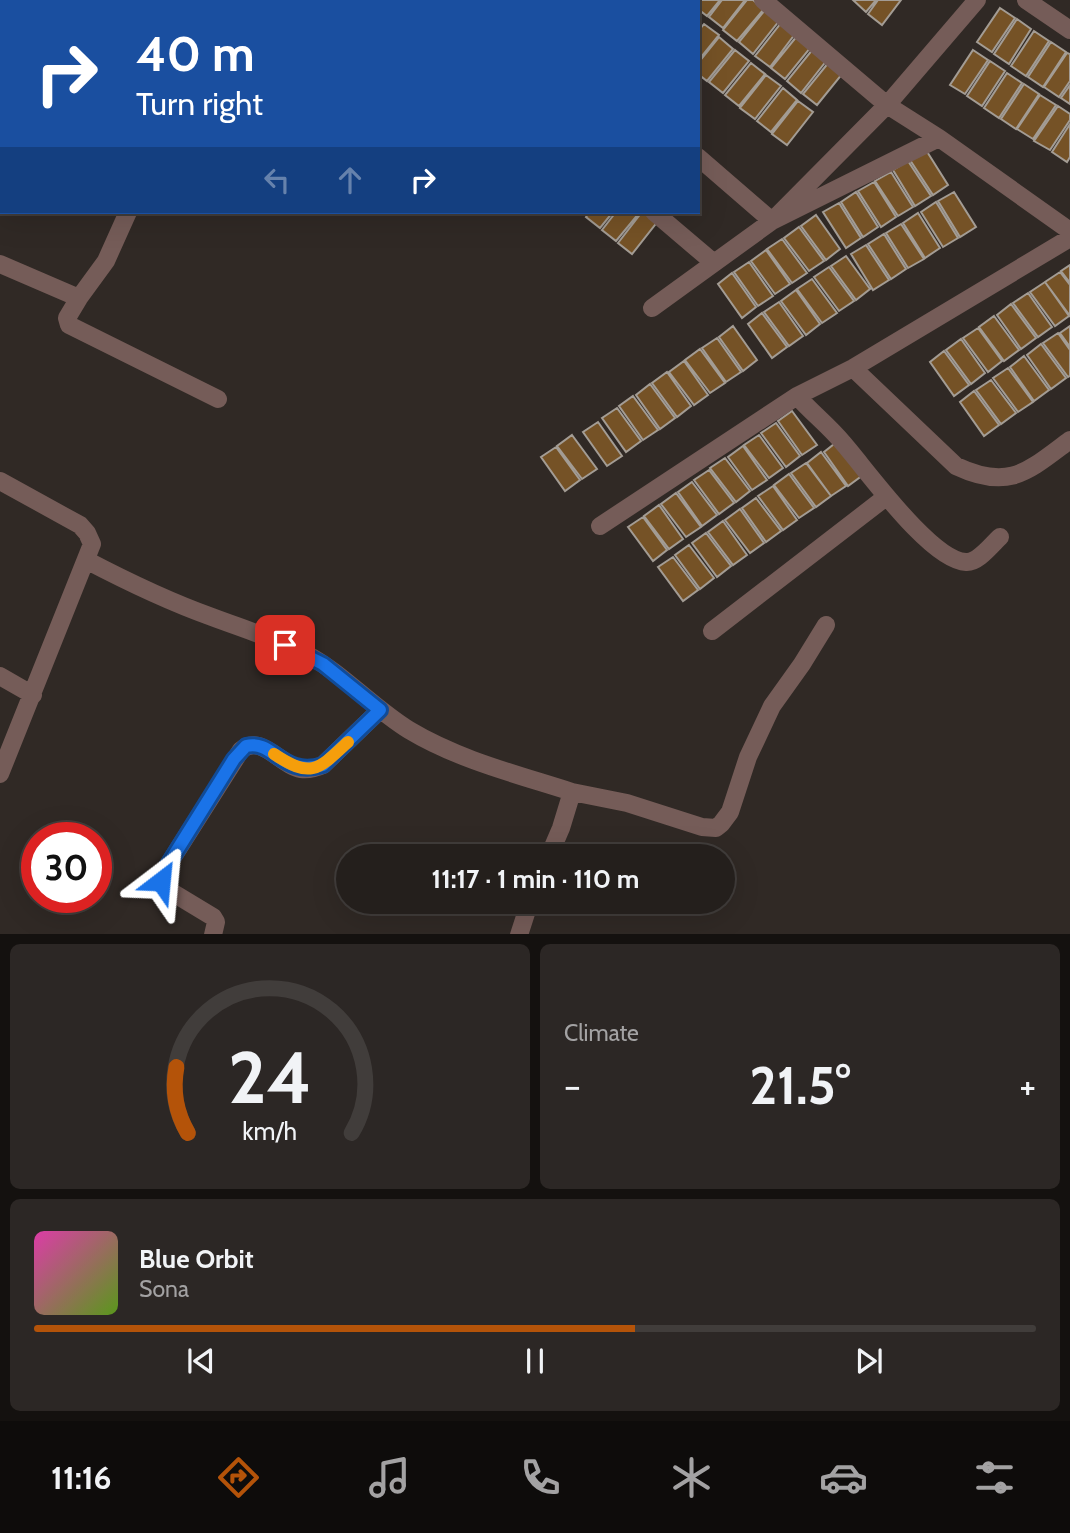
<!DOCTYPE html>
<html lang="en">
<head>
<meta charset="utf-8">
<style>
  body { margin:0; font-family:Cabin,sans-serif; background:#2c2725; color:#f1f3f6; height:100vh; display:flex; flex-direction:column; font-size:26px; white-space:nowrap }
  * { box-sizing:border-box; margin:0 }
  p { font-size:23px; color:#a3a2a3 }
  .icon { flex:none; width:38px; height:38px; fill:none; stroke:currentColor; stroke-width:2; stroke-linecap:round; stroke-linejoin:round }
  .map { position:relative; height:934px; overflow:hidden }
  .side { display:flex; flex-direction:column; gap:10px; padding:10px; background:#14110f; flex:1 }
  .side>* { flex:none }
  .top-card { position:absolute; left:0px; top:0px; width:700px; height:214px; box-shadow:0 7px 28px #0002,0 0 0 2px #413d3b; background:#1a4fa0; color:#fff; overflow:hidden }
  .speed { position:absolute; left:21px; top:822px; display:flex; gap:14px; font-size:35px; font-weight:700; text-align:center }
  .speed>* { display:grid; place-content:center; width:91px; height:91px; border-radius:50%; background:#241f1c; box-shadow:0 7px 28px #0002,0 0 0 2px #413d3b; line-height:1 }
  .speed .limit { border:10px solid #d22; background:#fff; color:#111 }
  .pin { position:absolute; display:grid; place-items:center; width:60px; height:60px; color:#fff; margin:-30px; border-radius:14px; box-shadow:0 4px 10px #0006 }
  .me { position:absolute; width:77px; margin:-38px; rotate:29deg; stroke-linejoin:round; filter:drop-shadow(0 0 5px #0008) }
  .turn { display:flex; align-items:center; gap:24px; height:147px; padding:0 21px; font-size:32px }
  .turn .icon { width:91px; height:91px; stroke-width:2.5 }
  .turn b { display:block; font-size:49px; line-height:60px }
  .lanes { display:flex; align-items:center; height:66px; padding:0 21px; background:#0003; justify-content:center; gap:35px; direction:ltr }
  .lanes .off { opacity:.35 }
  .big { font-size:52px; font-weight:700; line-height:1.1 }
  .side .tile { flex:1; display:flex; flex-direction:column; justify-content:center; gap:10px; min-width:0; padding:0 24px; border-radius:10px; background:#2c2725 }
  .side .dial { align-items:center; gap:0 }
  .dial svg { height:182px; overflow:visible; fill:none; stroke:#413d3b; stroke-width:7; stroke-linecap:round; text-anchor:middle }
  .dial text { fill:#f1f3f6; stroke:none }
  .song { display:flex; align-items:center; gap:21px }
  .cover { width:84px; height:84px; border-radius:10px; background:linear-gradient(135deg,hsl(320 70% 55%),hsl(90 70% 35%)) }
  .played { height:7px; border-radius:4px; background:linear-gradient(90deg,#b45309 60%,#413d3b 60%) }
  .keys { display:flex; justify-content:space-around; direction:ltr }
  .heat { display:flex; justify-content:space-between; align-items:center; font-size:38px; direction:ltr }
  .side .tiles { flex:1; display:grid; gap:10px; grid-template-columns:1fr 1fr }
  .tile:last-child { grid-column:span 2 }
  .trip { position:absolute; left:336px; top:844px; width:399px; height:70px; border-radius:35px; background:#241f1c; box-shadow:0 7px 28px #0002,0 0 0 2px #413d3b; font-weight:700; line-height:70px; text-align:center }
  .tab-bar { display:flex; height:112px; justify-content:space-around; align-items:center; background:#0e0c0b; color:#a3a2a3 }
  .tab-bar .icon { width:49px; height:49px }
  .tab-bar .selected { color:#b45309 }
  .tab-bar b { font-size:32px; color:#f1f3f6 }
  .map>svg:first-child { display:block }
</style>
</head>
<body>
<div class="map">
<svg width="1070" height="935" viewBox="0 0 1070 935">
  <rect width="100%" height="100%" fill="#302925"/>
  <path fill="#755226" stroke="#a39c94" stroke-width="2" d="M493,0h28l3,2h-29z
    M696,0h24l-13,16 -9,-7v-7h-3z
    M722,0h23l-22,28 -14,-11z
    M747,0h6l11,9 -27,32 -14,-11z
    M853,0h23l-10,12z
    M878,0h23l-19,25 -14,-11z
    M1000,8l15,10 -23,34 -15,-10z
    M765,10l14,11 -26,33 -14,-12z
    M1017,19l14,10 -22,35 -15,-10z
    M781,23l14,11 -25,33 -15,-11z
    M704,24l15,11 -21,26v-30z
    M1034,31l15,10 -23,35 -15,-10z
    M797,36l14,11 -26,32 -14,-11z
    M719,37l14,12 -26,32 -9,-7v-11z
    M1051,42l15,10 -23,35 -15,-10z
    M813,49l14,11 -26,33 -14,-12z
    M735,50l14,11 -26,32 -14,-11z
    M973,50l15,10 -23,34 -15,-9z
    M1067,53l3,1v27l-11,16 -15,-10z
    M990,61l15,10 -23,35 -15,-10z
    M829,62l14,11 -26,32 -14,-11z
    M751,63l14,11 -26,32 -14,-11z
    M1007,73l15,10 -23,35 -15,-10z
    M766,75l15,11 -26,33 -15,-11z
    M1024,84l15,10 -23,35 -15,-10z
    M1070,85v19l-9,-6z
    M783,88l14,12 -26,32 -14,-11z
    M1040,95l16,10 -23,34 -16,-10z
    M798,101l15,11 -26,33 -15,-11z
    M1058,106l12,8v6l-20,30 -16,-9z
    M1070,124v33l-3,5 -15,-10z
    M926,150l22,35 -15,10 -23,-35z
    M908,161l23,35 -16,10 -22,-36z
    M891,172l22,35 -15,9 -23,-35z
    M874,182l22,35 -15,10 -23,-36z
    M856,192l22,35 -15,10 -22,-35z
    M954,192l22,35 -16,10 -22,-36z
    M936,202l22,36 -15,9 -22,-35z
    M839,203l22,35 -15,10 -23,-36z
    M590,212h23l-13,16 -14,-11z
    M616,212h24l-24,29 -14,-11z
    M642,212l16,9 -26,33 -14,-11z
    M918,213l22,35 -15,10 -22,-35z
    M816,215l24,34 -14,11 -25,-34z
    M901,224l23,35 -16,9 -22,-35z
    M799,227l25,34 -15,10 -25,-33z
    M884,234l22,35 -15,10 -23,-35z
    M782,239l25,34 -15,10 -25,-34z
    M866,245l23,35 -16,10 -22,-36z
    M766,250l24,34 -15,10 -24,-33z
    M846,256l24,33 -14,11 -25,-34z
    M749,262l24,34 -15,10 -24,-34z
    M1070,265v18l-9,-12z
    M829,267l25,34 -15,10 -25,-34z
    M1060,272l10,13v31l-25,-34z
    M732,273l24,34 -14,11 -24,-34z
    M812,279l25,34 -15,10 -25,-34z
    M1045,282l24,34 -14,10 -25,-34z
    M796,290l24,34 -14,11 -25,-34z
    M1028,293l24,34 -14,10 -25,-34z
    M779,302l24,34 -14,10 -25,-34z
    M1011,304l25,34 -15,11 -24,-34z
    M762,313l25,34 -15,11 -24,-34z
    M994,316l25,34 -15,11 -25,-34z
    M733,326l24,34 -14,11 -24,-34z
    M1070,326v21l-10,-14z
    M978,328l24,33 -14,11 -25,-34z
    M1058,333l12,17v26l-2,1 -25,-34z
    M717,338l24,34 -15,10 -24,-34z
    M961,339l24,34 -14,11 -25,-34z
    M1041,344l25,34 -15,11 -24,-34z
    M700,349l25,34 -15,10 -25,-33z
    M944,351l25,34 -15,11 -24,-34z
    M1024,356l25,34 -15,11 -24,-34z
    M684,361l24,34 -14,10 -25,-33z
    M1008,368l25,34 -15,10 -25,-34z
    M667,372l24,34 -14,11 -25,-34z
    M991,380l25,33 -15,11 -25,-34z
    M650,384l25,34 -15,11 -24,-34z
    M974,391l25,34 -15,11 -24,-34z
    M633,396l25,34 -15,10 -24,-34z
    M617,408l24,33 -15,11 -24,-34z
    M792,411l25,34 -15,10 -24,-34z
    M598,422l24,34 -15,10 -24,-34z
    M776,423l24,33 -14,11 -25,-34z
    M572,435l25,34 -15,10 -25,-33z
    M759,435l24,33 -14,10 -25,-33z
    M838,441l25,34 -15,11 -24,-34z
    M743,446l24,34 -15,10 -24,-33z
    M556,447l24,33 -15,11 -24,-34z
    M821,452l25,34 -15,10 -24,-33z
    M725,458l25,33 -14,11 -26,-34z
    M806,463l25,33 -15,11 -25,-34z
    M709,470l25,33 -15,11 -25,-34z
    M789,474l25,34 -15,10 -25,-33z
    M692,482l25,33 -15,11 -24,-34z
    M773,486l24,34 -14,10 -25,-34z
    M676,493l25,34 -15,10 -25,-33z
    M756,498l25,33 -15,11 -24,-34z
    M659,505l24,34 -14,10 -25,-33z
    M740,509l24,34 -14,10 -25,-33z
    M643,517l24,33 -14,11 -25,-34z
    M723,521l24,34 -14,10 -25,-33z
    M706,533l25,33 -14,11 -25,-34z
    M689,545l25,33 -14,11 -25,-34z
    M673,557l25,33 -15,11 -25,-34z"/>
  <g fill="none" stroke-linecap="round" stroke-linejoin="round">
    <path stroke="#755c58" stroke-width="18" d="M422,0l2,2
      M763,0l124,105 52,33 131,93
      M1026,0l44,30
      M192,2l1,-2
      M259,2l11,-2
      M578,2l1,-2
      M698,157l74,64 115,-116 90,-105
      M654,212l60,51
      M0,264l79,34 27,-37 22,-49
      M79,298l-12,20 2,7 149,74
      M652,308l120,-87 167,-83
      M853,368l103,98c53,25 71,6 114,-26
      M797,396c15,17 32,30 46,47 23,26 88,118 123,119 12,1 25,-17 34,-25
      M0,481l80,44 7,8 5,11 -92,230
      M600,526l197,-130 56,-28 217,-130
      M86,560c40,21 84,42 126,57 32,12 64,22 94,37 35,18 67,54 103,76 50,30 107,44 163,62l-11,36 -12,28
      M712,631l174,-134
      M0,676l33,19
      M572,792l55,11 75,24 14,1 5,-4 9,-12 18,-55 24,-51 30,-42 24,-39
      M213,935l3,-13 -3,-5 -48,-29 -4,-7v-5l80,-126c20,-17 40,16 60,19 8,1 15,-1 22,-4l57,-55
      M519,935l11,-34"/>
  </g>
  <g fill="none" stroke-linecap="round" stroke-linejoin="round">
    <g stroke="#114b97" stroke-width="18">
      <path id="route" d="M161,881v-5l73,-117 12,-13c28,-7 36,32 77,19l57,-55 -57,-46 -38,-19"/>
    </g>
    <use href="#route" stroke="#1a73e8" stroke-width="12"/>
    <path stroke="#f59e0b" stroke-width="12" d="M274,754c37,25 44,16 74,-12"/>
  </g>
</svg>
<div class="speed"><div class="limit">30</div></div>
<div class="pin" style="left:285px;top:645px;background:#d93025"><svg class="icon" aria-label="arrive" viewBox="0 0 24 24"><path d="M6 21V4h12l-3 4 3 4H6"/></svg></div>
<svg class="me" style="left:161px;top:881px" viewBox="-20 -20 40 40"><path d="M0-17L14 15 0 8-14 15z" fill="#1a73e8" stroke="#fff" stroke-width="4"/></svg>
<div class="trip">11:17 · 1 min · 110 m</div>
<div class="top-card">
<div class="turn"><svg class="icon" aria-label="right" viewBox="0 0 24 24"><path d="M7 20v-9h11M14 6l5 5-5 5"/></svg><div><b>40 m</b>Turn right</div></div>
<div class="lanes"><svg class="icon off" aria-label="left" viewBox="0 0 24 24"><path d="M17 20v-9H6M10 6l-5 5 5 5"/></svg><svg class="icon off" aria-label="ahead" viewBox="0 0 24 24"><path d="M12 20V5M6 11l6-6 6 6"/></svg><svg class="icon" aria-label="right" viewBox="0 0 24 24"><path d="M7 20v-9h11M14 6l5 5-5 5"/></svg></div>
</div>
</div>
<section class="side">
<div class="tiles">
<div class="tile dial"><svg viewBox="0 0 100 80">
<path d="M14 69A42 42 0 1 1 86 69"/>
<path d="M14 69A42 42 0 0 1 9 40" stroke="#b45309"/>
<text x="50" y="56" font-size="32" font-weight="700">24</text>
<text x="50" y="72" font-size="11">km/h</text>
</svg></div>
<div class="tile"><p>Climate</p>
<div class="heat"><a>−</a><b class="big">21.5°</b><a>+</a></div>
</div>
<div class="tile">
<div class="song"><i class="cover"></i><div><b>Blue Orbit</b><p>Sona</p></div></div>
<div class="played"></div>
<div class="keys"><svg class="icon" aria-label="previous" viewBox="0 0 24 24"><path d="M18 5L8 12l10 7zM5 5v14"/></svg><svg class="icon" aria-label="pause" viewBox="0 0 24 24"><path d="M8 5v14M16 5v14"/></svg><svg class="icon" aria-label="next" viewBox="0 0 24 24"><path d="M6 5l10 7-10 7zM19 5v14"/></svg></div>
</div>
</div>
</section>
<nav class="tab-bar">
<b>11:16</b>
<svg class="icon selected" aria-label="directions" viewBox="0 0 24 24"><path d="M12 3l9 9-9 9-9-9zM9 14v-3h6M13 9l2 2-2 2"/></svg>
<svg class="icon" aria-label="music" viewBox="0 0 24 24"><path d="M9 18V5l10-2v13"/><circle cx="6" cy="18" r="3"/><circle cx="16" cy="16" r="3"/></svg>
<svg class="icon" aria-label="phone" viewBox="0 0 24 24"><path d="M5 4h4l2 5-3 2q2 4 5 5l2-3 5 2v4C11 20 4 13 5 4z"/></svg>
<svg class="icon" aria-label="climate" viewBox="0 0 24 24"><path d="M12 3v18M4 7l16 10M4 17L20 7"/></svg>
<svg class="icon" aria-label="car" viewBox="0 0 24 24"><path d="M5 17H2v-5l4-1 3-4h7l3 4 3 1v5h-3M9 17h6M6 11h13"/><circle cx="7" cy="17" r="2"/><circle cx="17" cy="17" r="2"/></svg>
<svg class="icon" aria-label="filters" viewBox="0 0 24 24"><path d="M4 7h16M4 17h16"/><circle cx="9" cy="7" r="2"/><circle cx="15" cy="17" r="2"/></svg>
</nav>
</body>
</html>
